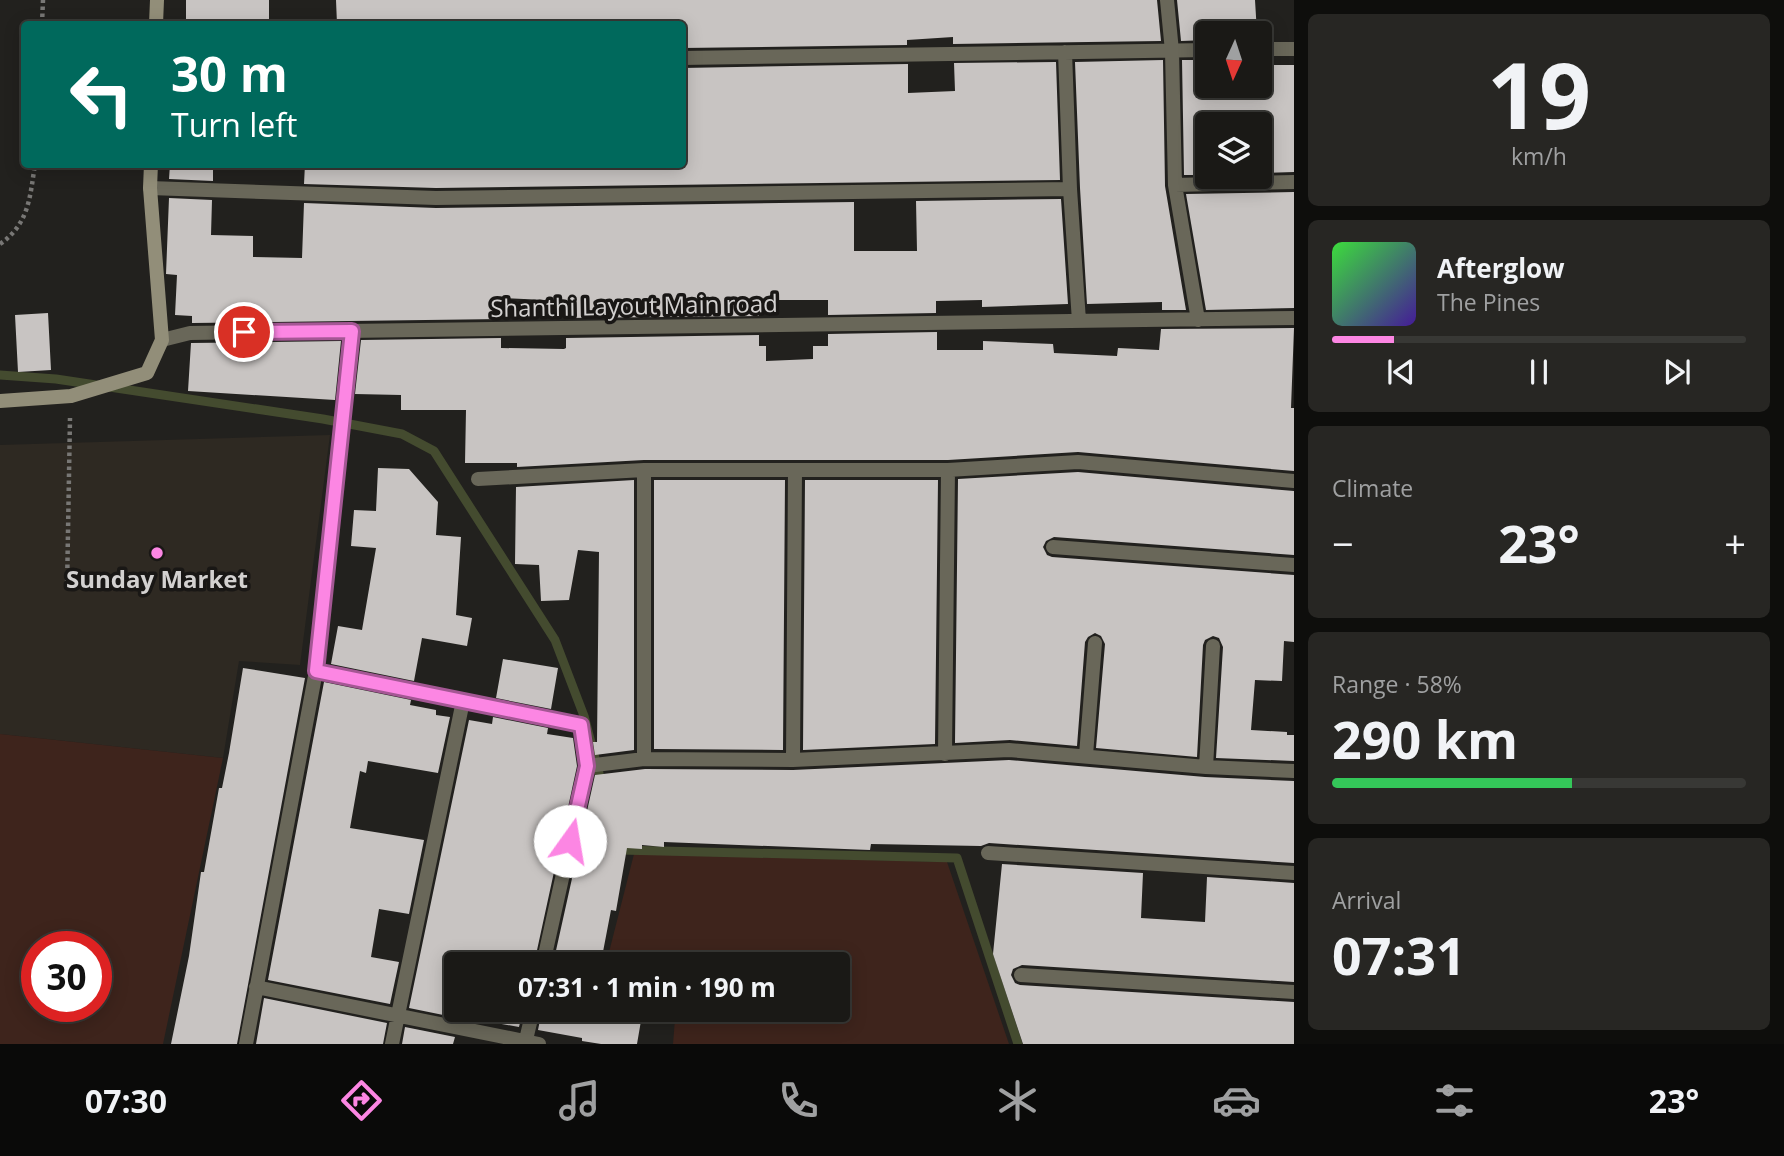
<!DOCTYPE html>
<html lang="en">
<head>
<meta charset="utf-8">
<style>
  body { margin:0; font-family:"Open Sans",sans-serif; background:#272623; color:#f1f3f6; height:100vh; display:flex; flex-direction:column; font-size:26px; white-space:nowrap }
  * { box-sizing:border-box; margin:0 }
  p { font-size:23px; color:#9fa0a1 }
  .icon { flex:none; width:38px; height:38px; fill:none; stroke:currentColor; stroke-width:2; stroke-linecap:round; stroke-linejoin:round }
  .map { position:relative; flex:1; overflow:hidden }
  .side { display:flex; flex-direction:column; gap:14px; padding:14px; background:#0e0e0c; width:490px }
  .side>* { flex:none }
  .guide { position:absolute; left:21px; top:21px; width:665px; height:147px; border-radius:7px; box-shadow:0 4px 18px #0003,0 0 0 2px #383835; background:#00695c; color:#fff; overflow:hidden }
  .needle { width:46px; rotate:183deg }
  .tools { position:absolute; left:1195px; top:21px; display:grid; gap:14px }
  .tools a { display:grid; place-items:center; width:77px; height:77px; border-radius:7px; background:#1a1916; box-shadow:0 4px 18px #0003,0 0 0 2px #383835; font-size:35px }
  .speed { position:absolute; left:21px; top:931px; display:flex; gap:14px; font-size:35px; font-weight:700; text-align:center }
  .speed>* { display:grid; place-content:center; width:91px; height:91px; border-radius:50%; background:#1a1916; box-shadow:0 4px 18px #0003,0 0 0 2px #383835; line-height:1 }
  .speed .limit { border:10px solid #d22; background:#fff; color:#111 }
  .pin { position:absolute; display:grid; place-items:center; width:60px; height:60px; color:#fff; margin:-30px; border:4px solid #fff; border-radius:50%; box-shadow:0 2px 7px #0007 }
  .me { position:absolute; width:77px; margin:-38px; rotate:13deg; stroke-linejoin:round; filter:drop-shadow(0 0 5px #0008) }
  .turn { display:flex; align-items:center; gap:24px; height:147px; padding:0 35px; font-size:32px }
  .turn .icon { width:91px; height:91px; stroke-width:2.5 }
  .turn b { display:block; font-size:49px; line-height:60px }
  .big { font-size:52px; font-weight:700; line-height:1.1 }
  .side .tile { flex:1; display:flex; flex-direction:column; justify-content:center; gap:10px; min-width:0; padding:0 24px; border-radius:10px; background:#272623 }
  .side .dial { align-items:center; gap:0 }
  .dial b { font-size:91px; line-height:1 }
  .song { display:flex; align-items:center; gap:21px }
  .cover { width:84px; height:84px; border-radius:10px; background:linear-gradient(135deg,hsl(120 70% 55%),hsl(260 70% 35%)) }
  .played { height:7px; border-radius:4px; background:linear-gradient(90deg,#fc86e3 15%,#383835 15%) }
  .keys { display:flex; justify-content:space-around; direction:ltr }
  .heat { display:flex; justify-content:space-between; align-items:center; font-size:38px; direction:ltr }
  .charge { height:10px; border-radius:5px; background:linear-gradient(90deg,#34c759 58%,#383835 0) }
  .trip { position:absolute; left:444px; top:952px; width:406px; height:70px; border-radius:7px; background:#1a1916; box-shadow:0 4px 18px #0003,0 0 0 2px #383835; font-weight:700; line-height:70px; text-align:center }
  .menu { display:flex; height:112px; justify-content:space-around; align-items:center; background:#0a0a09; color:#9fa0a1 }
  .menu .icon { width:49px; height:49px }
  .menu .current { color:#fc86e3 }
  .menu b { font-size:32px; color:#f1f3f6 }
  main { display:flex; flex:1; min-height:0 }
  .map>svg:first-child { display:block }
</style>
</head>
<body>
<main>
<div class="map">
<svg width="1294" height="1044" viewBox="0 0 1294 1044">
  <rect width="100%" height="100%" fill="#22211e"/>
  <path fill="#2e2922" d="M330,435l-30,230 -61,-4 -16,97 -223,-24v-289z"/>
  <path fill="#3e241c" fill-rule="evenodd" d="M0,734l223,24 -60,286h-163zM37,947h59v59h-59z
    M634,854l313,8 62,182h-336l2,-25 -50,-9h213v-46h-232z"/>
  <g fill="none" stroke-linecap="round" stroke-linejoin="round">
    <path stroke="#444b2f" stroke-width="9" d="M0,375l56,4 267,40 79,15 32,17 121,189 29,76 18,69
      M619,846l1,4 337,8 61,186"/>
  </g>
  <path fill="#c8c4c2" d="M186,0h83v24h-83z
    M336,0h821l4,41 -208,3v-7l-46,3v5l-225,3v-24h-345z
    M1177,0h78l2,33h-49v7l-27,1z
    M1163,60l2,126 21,124h-24v-8l-75,2 -7,-116 -5,-126z
    M1182,60h26v26h52v-21h34v107l-34,1v-49h-52v51h-24z
    M1056,62l4,118 -624,8 -132,-4 1,-20h377v-96l226,-4v29l47,-2 -1,-28z
    M170,164h43v17l-44,-2z
    M1294,192v116l-88,2 -20,-116z
    M169,198l43,2 -1,35 42,1v21l49,1 2,-55 132,5 418,-6v49h63l-1,-50 145,-2 7,105 -86,3v-7l-46,1v12l-108,2v-15h-69v16l-193,2v-17l-64,-3v21l-310,4v-7l-17,-1 2,-40 -11,-1z
    M48,313l3,57 -33,2 -3,-57z
    M1294,328l-3,80h3v63l-216,-19 -130,8h-304l-127,7v-4h-52l1,-53h-65v-15l-46,-1 6,-54 140,-2v10l63,1 2,-1v-10l193,-3v11h7v15l47,-2v-13h15v-12l109,-2v18h46v-9l70,3 1,9 63,3 1,-8 41,2 2,-21z
    M341,341l-6,59 -147,-9 3,-48z
    M378,468l31,1 29,33 -2,33 25,2 -5,78 16,3 -5,28 -45,-8 -8,43 -83,-17 7,-38 24,4 14,-82 -25,-2 3,-36 22,1z
    M1078,472l216,19v64l-240,-18 -8,4 -3,6 4,8 5,2 242,18v67l-10,-1 -2,40 -27,-1 -4,50 36,2v3h7v26l-78,-3 7,-111 -4,-9 -6,-2 -8,4 -2,5 -6,112 -101,-9 9,-104 -4,-8 -6,-3 -7,4 -3,5 -8,104 -67,-6 -55,3 3,-264z
    M634,480v270l-39,5 -2,-13h4l2,-190 -21,-2 -9,50 -28,1 -2,-36 -24,-1 1,-77z
    M654,480h131l-2,270 -129,-1z
    M805,480h133l-3,264 -132,6z
    M503,659l55,9 -7,41 -55,-11z
    M243,668l62,10 -68,366h-66l18,-88 12,-84h3l15,-84h3l7,-35z
    M324,682l87,18 -1,5 26,5v5l14,2 -12,56 -70,-12 -2,12 -6,-2 -10,57 74,12 -15,74 -30,-5 -8,48 28,5 -9,42 -122,-24z
    M493,717l55,11 -1,6 26,4 4,28 -43,198h-79l-2,18 4,1 1,35 -49,-10 60,-288 23,4z
    M1009,760l196,17 89,4v82l-305,-20 -8,3 -110,-2 -1,6 -206,-8v5l-22,-2v4l-15,-1 -11,63 -5,-1 -9,47 -4,-1 -1,8h-44l42,-189 50,-6 148,1z
    M1002,864l141,9 -2,45 64,4 2,-45 87,6v99l-272,-17 -9,4 -2,6 4,8 5,2 274,17v42h-271l-30,-90z
    M264,998l123,25 -4,21h-127z
    M497,1010h26l-4,17 -23,-4z
    M542,1010h69l31,5 -5,29h-36l-19,-3v-3l-44,-8z
    M405,1027l50,10 -2,7h-51z"/>
  <g fill="none" stroke-linecap="round" stroke-linejoin="round">
    <path stroke="#787775" stroke-width="4.5" stroke-dasharray="3.5 3.5" stroke-linecap="butt" d="M42,24l1,-24
      M0,244c29,-20 30,-47 35,-80
      M67,589l3,-171"/>
    <path stroke="#696759" stroke-width="14" d="M1167,0l5,51 3,134 23,135
      M1260,49h34
      M1065,52l5,137 9,132
      M682,58l526,-8
      M1175,185l119,-3
      M150,188l286,10 634,-9
      M162,340l28,-7 1104,-15
      M478,479l166,-9
      M1053,547l241,18
      M316,671l265,54 6,41 -44,198
      M945,754l3,-284
      M1086,755l9,-112
      M644,759v-289h304l130,-8 216,19
      M793,760l2,-289
      M587,766l57,-7 149,1 216,-10 197,17 88,4
      M1206,767l7,-121
      M988,853l306,20
      M1021,975l273,17
      M256,987l283,57
      M246,1044l70,-373 36,-340
      M392,1044l71,-343
      M525,1044l8,-34"/>
    <path stroke="#928e79" stroke-width="14" d="M156,24l1,-24
      M0,401l71,-5 76,-23 15,-33 -12,-152 1,-24"/>
  </g>
  <g fill="none" stroke-linecap="round" stroke-linejoin="round">
    <g stroke="#a45794" stroke-width="18">
      <path id="route" d="M244,332l108,-1 -36,340 265,54 6,41 -17,75"/>
    </g>
    <use href="#route" stroke="#fc86e3" stroke-width="12"/>
  </g>
  <circle fill="#fc86e3" stroke="#191715" stroke-width="2.5" cx="157" cy="553" r="7"/>
  <g text-anchor="middle" dominant-baseline="central" stroke-width="7" stroke-linejoin="round" paint-order="stroke">
    <g font-size="24" fill="#d3d1d0" stroke="#191715">
      <text transform="translate(634 305) rotate(-1)">Shanthi Layout Main road</text>
    </g>
    <g font-size="24" font-weight="bold" fill="#d3d1d0" stroke="#191715">
      <text x="157" y="578">Sunday Market</text>
    </g>
  </g>
</svg>
<div class="tools">
<a><svg class="needle" viewBox="-14 -14 28 28"><path d="M0-13l5 13h-10z" fill="#e53935"/><path d="M0 13l5-13h-10z" fill="#9fa0a1"/></svg></a>
<a><svg class="icon" aria-label="layers" viewBox="0 0 24 24"><path d="M12 4l9 5-9 5-9-5zM3 14l9 5 9-5"/></svg></a>
</div>
<div class="speed"><div class="limit">30</div></div>
<div class="pin" style="left:244px;top:332px;background:#d93025"><svg class="icon" aria-label="arrive" viewBox="0 0 24 24"><path d="M6 21V4h12l-3 4 3 4H6"/></svg></div>
<svg class="me" style="left:570px;top:841px" viewBox="-20 -20 40 40"><circle r="19" fill="#fff"/><path d="M0-13L10 11 0 6-10 11z" fill="#fc86e3"/></svg>
<div class="trip">07:31 · 1 min · 190 m</div>
<div class="guide">
<div class="turn"><svg class="icon" aria-label="left" viewBox="0 0 24 24"><path d="M17 20v-9H6M10 6l-5 5 5 5"/></svg><div><b>30 m</b>Turn left</div></div>
</div>
</div>
<section class="side">
<div class="tile dial"><b>19</b><p>km/h</p></div>
<div class="tile">
<div class="song"><i class="cover"></i><div><b>Afterglow</b><p>The Pines</p></div></div>
<div class="played"></div>
<div class="keys"><svg class="icon" aria-label="previous" viewBox="0 0 24 24"><path d="M18 5L8 12l10 7zM5 5v14"/></svg><svg class="icon" aria-label="pause" viewBox="0 0 24 24"><path d="M8 5v14M16 5v14"/></svg><svg class="icon" aria-label="next" viewBox="0 0 24 24"><path d="M6 5l10 7-10 7zM19 5v14"/></svg></div>
</div>
<div class="tile"><p>Climate</p>
<div class="heat"><a>−</a><b class="big">23°</b><a>+</a></div>
</div>
<div class="tile"><p>Range · 58%</p><b class="big">290 km</b><div class="charge"></div></div>
<div class="tile"><p>Arrival</p><b class="big">07:31</b></div>
</section>
</main>
<nav class="menu">
<b>07:30</b>
<svg class="icon current" aria-label="directions" viewBox="0 0 24 24"><path d="M12 3l9 9-9 9-9-9zM9 14v-3h6M13 9l2 2-2 2"/></svg>
<svg class="icon" aria-label="music" viewBox="0 0 24 24"><path d="M9 18V5l10-2v13"/><circle cx="6" cy="18" r="3"/><circle cx="16" cy="16" r="3"/></svg>
<svg class="icon" aria-label="phone" viewBox="0 0 24 24"><path d="M5 4h4l2 5-3 2q2 4 5 5l2-3 5 2v4C11 20 4 13 5 4z"/></svg>
<svg class="icon" aria-label="climate" viewBox="0 0 24 24"><path d="M12 3v18M4 7l16 10M4 17L20 7"/></svg>
<svg class="icon" aria-label="car" viewBox="0 0 24 24"><path d="M5 17H2v-5l4-1 3-4h7l3 4 3 1v5h-3M9 17h6M6 11h13"/><circle cx="7" cy="17" r="2"/><circle cx="17" cy="17" r="2"/></svg>
<svg class="icon" aria-label="filters" viewBox="0 0 24 24"><path d="M4 7h16M4 17h16"/><circle cx="9" cy="7" r="2"/><circle cx="15" cy="17" r="2"/></svg>
<b>23°</b>
</nav>
</body>
</html>
